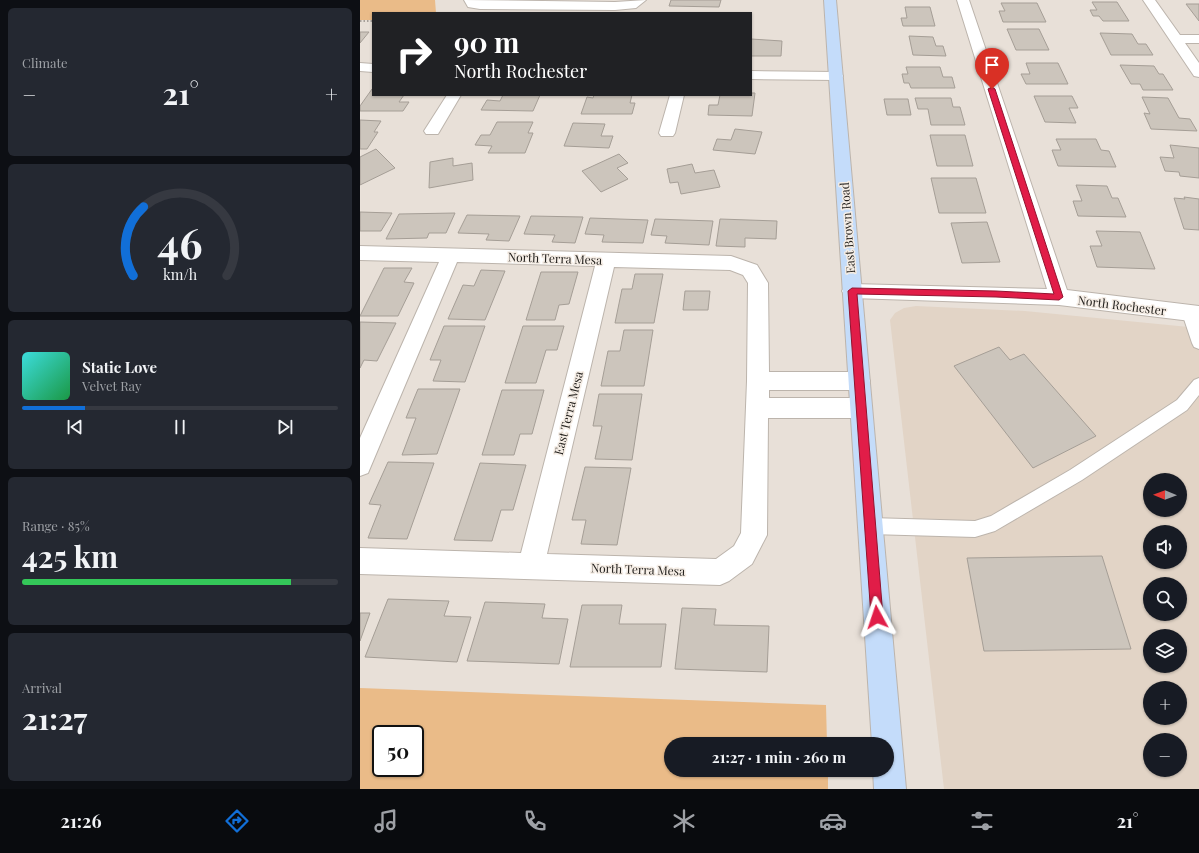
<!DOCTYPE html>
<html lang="en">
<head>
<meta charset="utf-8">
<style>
  body { margin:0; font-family:"Playfair Display",serif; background:#242831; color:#f1f3f6; height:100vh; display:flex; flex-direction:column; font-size:15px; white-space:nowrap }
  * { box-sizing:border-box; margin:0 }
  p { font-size:13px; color:#9ea1a6 }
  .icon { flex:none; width:22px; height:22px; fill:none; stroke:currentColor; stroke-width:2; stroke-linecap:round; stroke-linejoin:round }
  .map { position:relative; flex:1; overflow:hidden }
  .sheet { display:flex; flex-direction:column; gap:8px; padding:8px; background:#0d0f14; width:360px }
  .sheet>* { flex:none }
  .guide { position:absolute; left:12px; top:12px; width:380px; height:84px; border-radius:0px; box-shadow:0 1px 3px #0004; background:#202124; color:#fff; overflow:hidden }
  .needle { width:26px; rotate:271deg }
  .tools { position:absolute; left:783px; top:473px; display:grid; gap:8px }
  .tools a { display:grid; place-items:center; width:44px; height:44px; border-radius:50%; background:#171b24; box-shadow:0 1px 3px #0004; font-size:20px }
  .speed { position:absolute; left:12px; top:725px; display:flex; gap:8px; font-size:20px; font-weight:700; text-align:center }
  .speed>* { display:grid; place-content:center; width:52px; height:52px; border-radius:50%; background:#171b24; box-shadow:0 1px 3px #0004; line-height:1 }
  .speed .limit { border:2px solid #111; border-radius:6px; background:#fff; color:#111 }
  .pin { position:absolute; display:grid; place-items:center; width:34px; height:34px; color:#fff; margin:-41px -17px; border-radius:50% 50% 50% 0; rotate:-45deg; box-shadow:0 0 4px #0007 }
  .pin .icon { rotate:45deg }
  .me { position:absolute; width:44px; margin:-22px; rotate:355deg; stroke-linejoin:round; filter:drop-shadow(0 0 3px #0008) }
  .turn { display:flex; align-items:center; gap:14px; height:84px; padding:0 16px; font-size:18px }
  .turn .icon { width:52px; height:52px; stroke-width:2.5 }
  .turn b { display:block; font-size:28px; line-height:34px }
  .big { font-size:30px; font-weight:700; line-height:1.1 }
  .sheet .card { flex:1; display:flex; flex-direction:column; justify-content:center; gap:6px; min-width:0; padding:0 14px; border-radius:6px; background:#242831 }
  .sheet .dial { align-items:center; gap:0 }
  .dial svg { height:104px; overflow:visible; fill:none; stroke:#363941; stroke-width:7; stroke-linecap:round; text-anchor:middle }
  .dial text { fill:#f1f3f6; stroke:none }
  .song { display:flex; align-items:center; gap:12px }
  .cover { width:48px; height:48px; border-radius:6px; background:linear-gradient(135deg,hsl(180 70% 55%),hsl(140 70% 35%)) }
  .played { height:4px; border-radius:2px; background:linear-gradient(90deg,#116fd8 20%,#363941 20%) }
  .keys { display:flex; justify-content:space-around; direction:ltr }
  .heat { display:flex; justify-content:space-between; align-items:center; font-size:22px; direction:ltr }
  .charge { height:6px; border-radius:3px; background:linear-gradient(90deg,#34c759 85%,#363941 0) }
  .trip { position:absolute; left:304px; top:737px; width:230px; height:40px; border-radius:20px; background:#171b24; box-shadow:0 1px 3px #0004; font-weight:700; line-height:40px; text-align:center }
  .tabs { display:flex; height:64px; justify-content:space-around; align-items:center; background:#090b0e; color:#9ea1a6 }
  .tabs .icon { width:28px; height:28px }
  .tabs .current { color:#116fd8 }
  .tabs b { font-size:18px; color:#f1f3f6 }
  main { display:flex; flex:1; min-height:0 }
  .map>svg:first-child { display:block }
</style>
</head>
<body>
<main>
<section class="sheet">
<div class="card"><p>Climate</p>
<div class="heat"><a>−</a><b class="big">21°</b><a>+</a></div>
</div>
<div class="card dial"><svg viewBox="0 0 100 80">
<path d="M14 69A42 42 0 1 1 86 69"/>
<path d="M14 69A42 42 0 0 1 22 16" stroke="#116fd8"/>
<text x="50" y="56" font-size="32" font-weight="700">46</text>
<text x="50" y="72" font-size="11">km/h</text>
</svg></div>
<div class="card">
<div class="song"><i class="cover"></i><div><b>Static Love</b><p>Velvet Ray</p></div></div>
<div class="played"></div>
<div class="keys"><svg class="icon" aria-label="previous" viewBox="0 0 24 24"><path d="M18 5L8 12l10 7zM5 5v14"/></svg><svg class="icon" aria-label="pause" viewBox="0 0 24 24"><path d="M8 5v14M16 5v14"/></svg><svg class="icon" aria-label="next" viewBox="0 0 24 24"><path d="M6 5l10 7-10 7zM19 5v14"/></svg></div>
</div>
<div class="card"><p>Range · 85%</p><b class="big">425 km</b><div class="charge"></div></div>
<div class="card"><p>Arrival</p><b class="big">21:27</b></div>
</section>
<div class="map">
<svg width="839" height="789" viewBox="0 0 839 789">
  <rect width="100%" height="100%" fill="#e8e0d8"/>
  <path fill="#e2d4c6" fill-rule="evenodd" d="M556,306l109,5 174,17v461h-255l-54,-469 5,-7 9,-5zM790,480h30v30h-30zM790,532h30v30h-30zM790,584h30v30h-30zM790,636h30v30h-30zM790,688h30v30h-30zM790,740h30v30h-30z"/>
  <path fill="#eabb88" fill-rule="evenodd" d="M0,0h75l1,13h-63v7h-13z
    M0,688l466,17 1,39h-156v26h157v19h-468zM21,734h34v34h-34z"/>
  <path fill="#ccc5bc" stroke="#a59e96" d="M311,0h50l-2,7 -50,-1z
    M732,2h25l12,19h-26l-4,-5h-6l-3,-6h7z
    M641,3h36l9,19h-43l-4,-11h6z
    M826,4h13v17z
    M545,7h25l5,19h-32l-2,-8h6z
    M647,29h32l10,21h-33z
    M0,32h9l-9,11z
    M740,33l32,1 6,10h8l7,11h-42z
    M549,36l24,1 3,9h7l3,10 -33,-1z
    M391,39l31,2 -1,15h-30z
    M666,63h32l10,21h-42l-5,-10h9z
    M760,65l34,1 5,8h4l10,16h-30l-3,-6h-9z
    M546,67h34l3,10h9l3,11h-44l-2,-5h-5l-2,-9h6z
    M12,89l1,6h31l-5,7h10l-6,9h-43v-5z
    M391,93h4l-3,23 -44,-1 1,-10h9l2,-10h31z
    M143,95h37l-7,16 -52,-1 6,-10 13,1z
    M234,95h38l-2,8h5l-3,11h-51l6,-17 6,1z
    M674,96h38l6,12h-9l7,15 -31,-1z
    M782,97l26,1 11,20 11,1 7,12 -46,-2 -7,-16 6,1z
    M555,98h36l2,9h7l5,18h-34l-3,-16h-10z
    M524,99h24l3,16h-24z
    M0,120l21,1 -7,11h4l-11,17h-7z
    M137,122h36l-5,11h5l-8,20h-37l4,-7 -17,-1 6,-10h9z
    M213,123l32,1 -4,12h12l-4,12 -45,-2z
    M375,129l27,3 -7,22 -42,-4 4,-11 14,1z
    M570,135h35l8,31h-36z
    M696,139h40l5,11 8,1 7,16 -58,-1 -6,-16h9z
    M810,145l29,3v30l-19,-2 -1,-4 -14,-1 -5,-14 14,1z
    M16,149l19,19 -35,17v-28z
    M259,154l9,9 -11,5 11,11 -27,13 -19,-21z
    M93,158v8l19,-3 1,17 -44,8 1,-26z
    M332,164l3,9 19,-3 6,17 -39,7 -3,-12 -8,1 -3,-14z
    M571,178h45l10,35h-47z
    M716,185l31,1 5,12h6l8,19 -48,-1 -5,-15h9z
    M824,197l15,2v31l-15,-1 -10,-31 11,1z
    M0,212l32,1 -11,18h-21z
    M95,213l-9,20h-17l-2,5 -41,1 13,-25z
    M107,215l53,1 -11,25 -23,-1 3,-6 -31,-1z
    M171,216l52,1 -8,26 -23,-1 3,-7 -31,-1z
    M230,218l58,2 -5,23 -41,-1 2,-7 -19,-1z
    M295,219l58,2 -4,24 -44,-2 2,-7 -16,-1z
    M360,219l57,2 -1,18 -31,-1v9l-29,-1z
    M627,222l13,40 -38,1 -11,-40z
    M736,231l44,1 15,37 -58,-2 -7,-21h12z
    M24,268h28l-8,14 10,1 -16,33h-38z
    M121,270l24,1 -20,49 -37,-1 15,-34 11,1z
    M181,272h37l-9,32 -10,1 -4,15h-29z
    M275,274h28l-9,49h-39l7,-34h10z
    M325,291h25l-2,19h-25z
    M0,322l36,1 -19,38 -13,-1 -4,8z
    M84,326h41l-20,56 -32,-1 8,-21h-11z
    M163,326h41l-7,24h-11l-10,33h-31z
    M264,330h29l-9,56h-43l7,-35h12z
    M639,347l11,13 14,-6 72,82 -63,32 -79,-102z
    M58,389h42l-23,65 -35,1 14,-37h-10z
    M142,390h42l-12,44h-12l-6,21h-32z
    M239,394h43l-10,66 -37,-1 7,-33h-9z
    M28,462l46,1 -27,76 -39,-1 13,-33 -12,-1z
    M120,463l46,2 -13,45h-12l-9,31 -38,-1z
    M225,467l46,1 -14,77 -36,-1 5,-24h-14z
    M742,556l29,93 -147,2 -17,-93z
    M28,599l61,2 -5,15 27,1 -14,45 -92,-5z
    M125,602l60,2 -3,14 26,1 -9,45 -92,-3z
    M222,605h40l-3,19h47l-5,43h-91z
    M322,608l34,1 -2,16 55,1 -2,46 -92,-3z
    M0,613h10l-10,28z"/>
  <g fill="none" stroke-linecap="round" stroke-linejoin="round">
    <g stroke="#bcb4ac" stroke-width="2">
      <path id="service" d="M829,308l5,1 5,13v27l-5,-2 -2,-4 -10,-30 2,-4z
        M839,378v17l-12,15 -105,70 -87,51 -20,6 -105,-3 -6,-2 -3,-6 3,-6 6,-2 105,3 16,-5 79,-46 107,-70 17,-20z"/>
    </g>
    <g stroke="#bcb4ac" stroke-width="2">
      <path id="minor" d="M104,0l151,2 31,-2 -10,8 -21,2 -135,-1 -12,-2z
        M597,0h12l98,290 132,16v16l-140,-17 -207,-7 -7,-2 -3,-5 3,-5 7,-2 195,5z
        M783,0h12l25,35h19v8h-14l14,20v14l-5,-1z
        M0,63l13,1v8l-13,-1z
        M391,71l85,1 5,1 2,3 -2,3 -5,1 -85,-1z
        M87,95h14l-23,39h-12l-2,-3z
        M310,95h14l-9,38 -2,3h-12l-2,-3z
        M0,246l371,10 26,9 11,18 1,89h90l8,3 3,6 -3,6 -8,3h-90v8h92l8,3 3,7 -3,7 -8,3h-93l-1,117 -15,29 -23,17 -9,4 -360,-11v-26l161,5 74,-287 -138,-4 -89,211 -8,3v-38l79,-176 -79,-2zM254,267l116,3 13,5 5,8 -1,98 -6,152 -7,13 -18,13 -169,-5z"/>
    </g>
    <g stroke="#bcb4ac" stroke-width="2">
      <path id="secondary" d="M464,0h12l70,789h-32l-1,-19h14v-26h-15z"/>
    </g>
    <path stroke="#908b85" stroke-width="1.5" stroke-dasharray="1.5 2" stroke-linecap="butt" d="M0,21h13"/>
    <use href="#service" fill="#fff" fill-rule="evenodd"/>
    <use href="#minor" fill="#fff" fill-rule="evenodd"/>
    <use href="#secondary" fill="#c4dcfa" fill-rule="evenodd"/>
  </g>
  <path fill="#e11d48" stroke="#92132f" d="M632,87l3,2 68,208 -4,3 -63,-3 -139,-3 26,323 -2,4 -4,1 -4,-1 -2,-4 -23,-326 4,-3 144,3 58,3 -66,-205z"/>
  <g text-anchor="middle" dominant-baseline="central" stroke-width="3" stroke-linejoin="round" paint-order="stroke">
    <g font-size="12" fill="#23211e" stroke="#f5ede5">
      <text transform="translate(487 228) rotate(-94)">East Brown Road</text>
      <text transform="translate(195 258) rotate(2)">North Terra Mesa</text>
      <text transform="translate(762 305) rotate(7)">North Rochester</text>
      <text transform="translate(208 413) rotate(-76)">East Terra Mesa</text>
      <text transform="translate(278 569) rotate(2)">North Terra Mesa</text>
    </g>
  </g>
</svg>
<div class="tools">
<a><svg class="needle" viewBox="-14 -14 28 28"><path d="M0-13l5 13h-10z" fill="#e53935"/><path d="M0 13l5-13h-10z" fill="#9ea1a6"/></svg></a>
<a><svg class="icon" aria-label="sound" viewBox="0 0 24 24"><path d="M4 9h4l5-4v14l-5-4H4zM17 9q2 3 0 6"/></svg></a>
<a><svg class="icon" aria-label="search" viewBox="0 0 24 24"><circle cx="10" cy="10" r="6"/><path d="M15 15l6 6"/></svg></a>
<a><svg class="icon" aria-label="layers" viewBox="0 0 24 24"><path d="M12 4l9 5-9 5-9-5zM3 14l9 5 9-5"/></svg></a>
<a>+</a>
<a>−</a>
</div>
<div class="speed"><div class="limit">50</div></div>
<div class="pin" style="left:632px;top:89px;background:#d93025"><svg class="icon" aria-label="arrive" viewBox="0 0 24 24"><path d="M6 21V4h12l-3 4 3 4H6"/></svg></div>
<svg class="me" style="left:517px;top:617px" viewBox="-20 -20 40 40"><path d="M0-17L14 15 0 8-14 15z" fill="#e11d48" stroke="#fff" stroke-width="4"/></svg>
<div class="trip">21:27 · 1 min · 260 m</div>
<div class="guide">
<div class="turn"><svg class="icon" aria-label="right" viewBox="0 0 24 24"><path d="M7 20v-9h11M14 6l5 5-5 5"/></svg><div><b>90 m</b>North Rochester</div></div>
</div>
</div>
</main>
<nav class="tabs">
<b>21:26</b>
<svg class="icon current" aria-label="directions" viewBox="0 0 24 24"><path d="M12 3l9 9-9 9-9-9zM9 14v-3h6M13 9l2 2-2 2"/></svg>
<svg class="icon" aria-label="music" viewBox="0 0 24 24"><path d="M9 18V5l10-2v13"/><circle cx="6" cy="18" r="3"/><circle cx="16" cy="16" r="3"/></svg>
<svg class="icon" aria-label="phone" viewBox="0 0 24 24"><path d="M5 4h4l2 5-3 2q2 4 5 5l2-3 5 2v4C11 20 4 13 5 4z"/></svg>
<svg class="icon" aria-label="climate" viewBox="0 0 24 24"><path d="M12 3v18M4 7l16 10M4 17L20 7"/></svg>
<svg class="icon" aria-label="car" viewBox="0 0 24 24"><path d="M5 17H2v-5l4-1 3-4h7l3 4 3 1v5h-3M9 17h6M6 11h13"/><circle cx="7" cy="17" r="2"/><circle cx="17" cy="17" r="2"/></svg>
<svg class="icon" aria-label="filters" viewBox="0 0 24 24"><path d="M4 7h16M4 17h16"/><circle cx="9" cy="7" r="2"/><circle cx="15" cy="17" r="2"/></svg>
<b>21°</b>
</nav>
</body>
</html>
